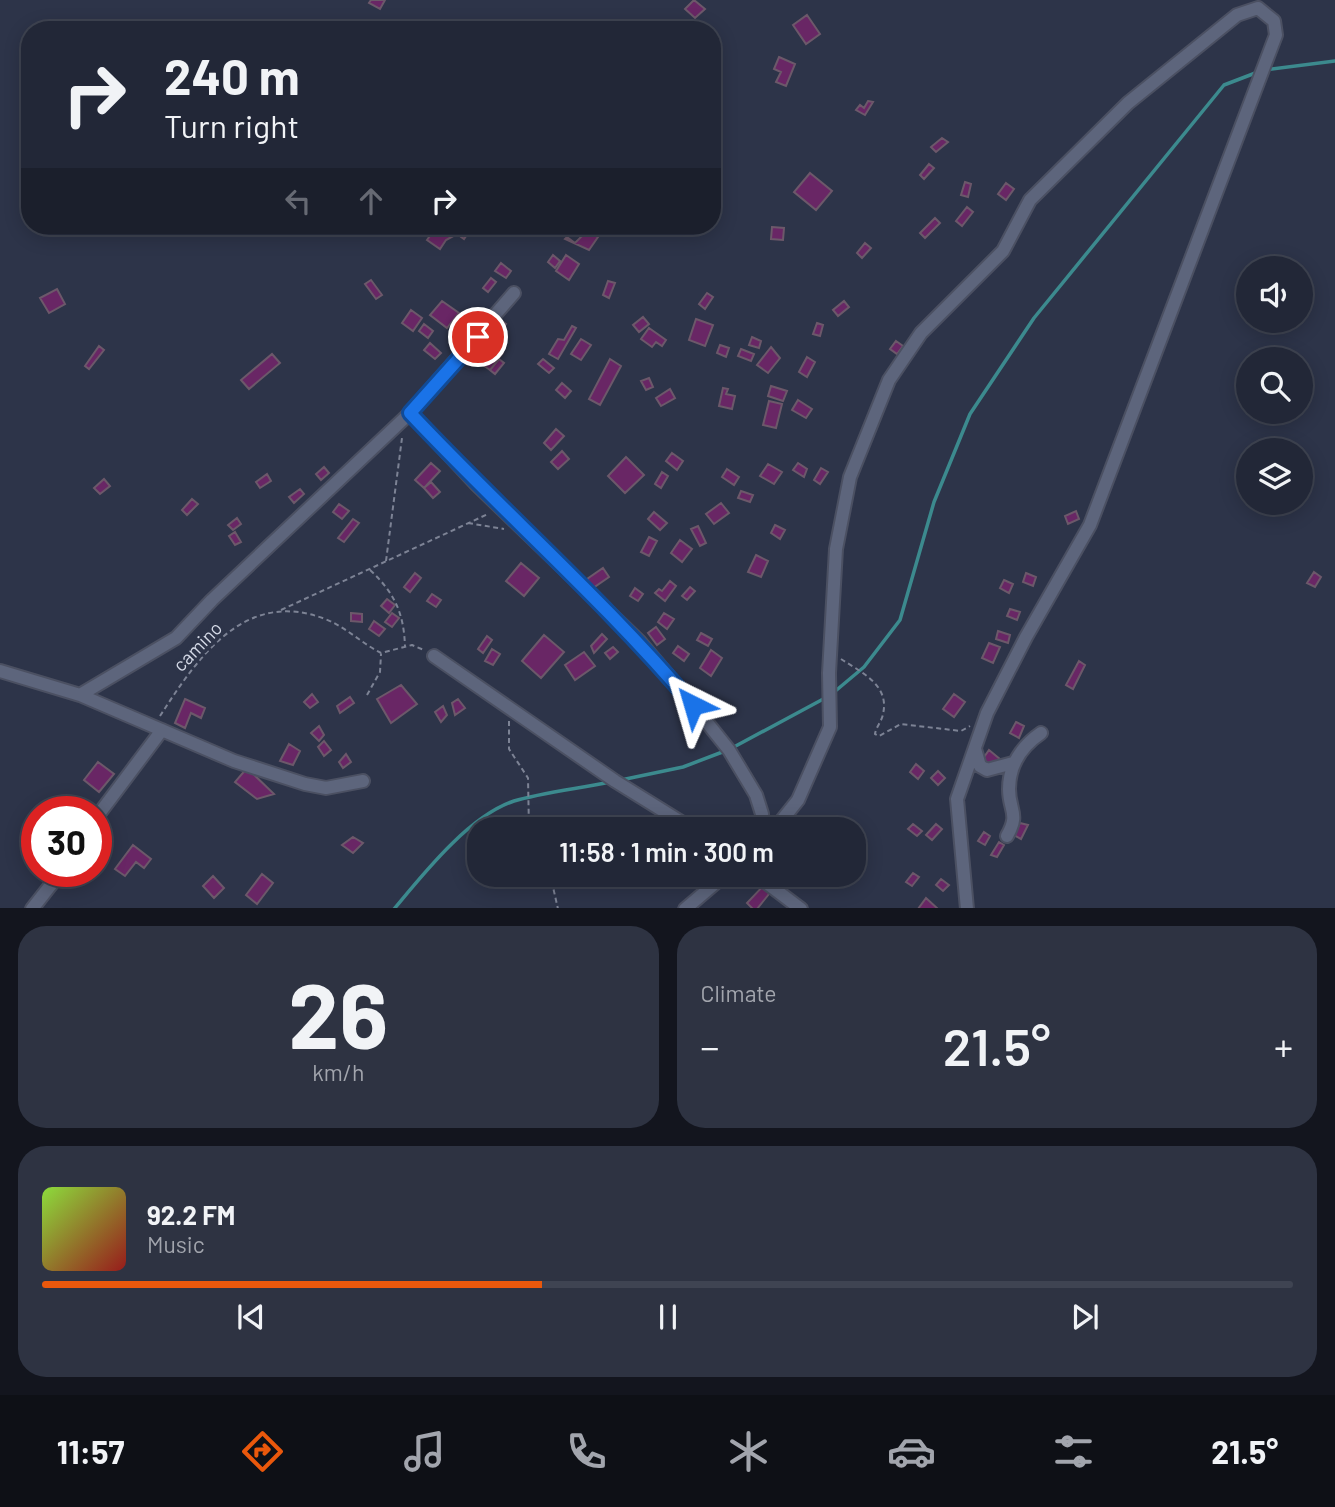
<!DOCTYPE html>
<html lang="en">
<head>
<meta charset="utf-8">
<style>
  body { margin:0; font-family:Barlow,sans-serif; background:#2e3342; color:#f1f3f6; height:100vh; display:flex; flex-direction:column; font-size:26px; white-space:nowrap }
  * { box-sizing:border-box; margin:0 }
  p { font-size:23px; color:#a2a5ad }
  .icon { flex:none; width:38px; height:38px; fill:none; stroke:currentColor; stroke-width:2; stroke-linecap:round; stroke-linejoin:round }
  .map { position:relative; height:908px; overflow:hidden }
  .details { display:flex; flex-direction:column; gap:18px; padding:18px; background:#13151e; flex:1 }
  .details>* { flex:none }
  .guide { position:absolute; left:21px; top:21px; width:700px; height:214px; border-radius:28px; box-shadow:0 4px 18px #0003,0 0 0 2px #3f4452; background:#222737; color:#f1f3f6; overflow:hidden }
  .fabs { position:absolute; left:1236px; top:256px; display:grid; gap:14px }
  .fabs a { display:grid; place-items:center; width:77px; height:77px; border-radius:50%; background:#222737; box-shadow:0 4px 18px #0003,0 0 0 2px #3f4452; font-size:35px }
  .speed { position:absolute; left:21px; top:796px; display:flex; gap:14px; font-size:35px; font-weight:700; text-align:center }
  .speed>* { display:grid; place-content:center; width:91px; height:91px; border-radius:50%; background:#222737; box-shadow:0 4px 18px #0003,0 0 0 2px #3f4452; line-height:1 }
  .speed .limit { border:10px solid #d22; background:#fff; color:#111 }
  .pin { position:absolute; display:grid; place-items:center; width:60px; height:60px; color:#fff; margin:-30px; border:4px solid #fff; border-radius:50%; box-shadow:0 2px 7px #0007 }
  .me { position:absolute; width:77px; margin:-38px; rotate:320deg; stroke-linejoin:round; filter:drop-shadow(0 0 5px #0008) }
  .turn { display:flex; align-items:center; gap:24px; height:147px; padding:0 28px; font-size:32px }
  .turn .icon { width:91px; height:91px; stroke-width:2.5 }
  .turn b { display:block; font-size:49px; line-height:60px }
  .lanes { display:flex; align-items:center; height:66px; padding:0 28px; background:#0003; justify-content:center; gap:35px; direction:ltr }
  .lanes .off { opacity:.35 }
  .big { font-size:52px; font-weight:600; line-height:1.1 }
  .details .widget { flex:1; display:flex; flex-direction:column; justify-content:center; gap:10px; min-width:0; padding:0 24px; border-radius:28px; background:#2e3342 }
  .details .dial { align-items:center; gap:0 }
  .dial b { font-size:91px; line-height:1 }
  .song { display:flex; align-items:center; gap:21px }
  .cover { width:84px; height:84px; border-radius:10px; background:linear-gradient(135deg,hsl(90 70% 55%),hsl(0 70% 35%)) }
  .played { height:7px; border-radius:4px; background:linear-gradient(90deg,#ea580c 40%,#3f4452 40%) }
  .keys { display:flex; justify-content:space-around; direction:ltr }
  .heat { display:flex; justify-content:space-between; align-items:center; font-size:38px; direction:ltr }
  .details .tiles { flex:1; display:grid; gap:18px; grid-template-columns:1fr 1fr }
  .widget:last-child { grid-column:span 2 }
  .trip { position:absolute; left:467px; top:817px; width:399px; height:70px; border-radius:28px; background:#222737; box-shadow:0 4px 18px #0003,0 0 0 2px #3f4452; font-weight:600; line-height:70px; text-align:center }
  .tab-bar { display:flex; height:112px; justify-content:space-around; align-items:center; background:#0e1016; color:#a2a5ad }
  .tab-bar .icon { width:49px; height:49px }
  .tab-bar .on { color:#ea580c }
  .tab-bar b { font-size:32px; color:#f1f3f6 }
  .map>svg:first-child { display:block }
</style>
</head>
<body>
<div class="map">
<svg width="1335" height="909" viewBox="0 0 1335 909">
  <rect width="100%" height="100%" fill="#2d3449"/>
  <g fill="none" stroke-linecap="round" stroke-linejoin="round">
    <path stroke="#3c8a8e" stroke-width="3.5" d="M1265,70l70,-9
      M833,693l31,-26 36,-47 34,-118 36,-88 64,-96 190,-233 34,-13
      M732,748l95,-51
      M621,780l62,-13 42,-16
      M394,909c30,-36 75,-93 120,-108 26,-8 68,-13 96,-19"/>
  </g>
  <path fill="#692665" stroke="#6c586a" stroke-width="2" d="M371,0h14l-5,9 -11,-6z
    M694,0l11,9 -10,9 -10,-9z
    M807,15l13,19 -14,10 -13,-19z
    M779,57l16,7 -9,22 -10,-4 5,-10 -7,-3z
    M868,101l5,1 -8,13 -9,-5 4,-5 4,3z
    M942,138l6,4 -12,10 -5,-5z
    M929,164l5,4 -10,11 -4,-4z
    M810,173l22,18 -16,19 -22,-18z
    M965,182l6,2 -3,13 -7,-2z
    M1006,183l8,6 -8,11 -8,-6z
    M967,207l6,5 -11,14 -6,-5z
    M935,218l5,5 -15,15 -5,-5z
    M437,226h36l-9,13 -7,-5 -11,6 -6,9 -13,-9z
    M772,227l12,1 -1,12 -12,-1z
    M588,230l10,7 -9,13 -24,-11 2,-2 8,6z
    M865,243l6,5 -9,10 -5,-5z
    M553,255l7,6 -5,7 -7,-6z
    M566,255l13,9 -10,16 -13,-9z
    M501,263l10,8 -5,7 -11,-7z
    M491,278l5,4 -8,10 -5,-4z
    M371,280l11,15 -6,4 -11,-15z
    M608,281l7,2 -6,15 -6,-3z
    M57,289l8,15 -16,9 -9,-15z
    M707,293l6,4 -8,12 -6,-5z
    M442,301l17,12 -12,15 -17,-13z
    M844,301l5,6 -11,9 -5,-6z
    M411,310l11,8 -9,13 -11,-8z
    M643,317l6,7 -10,8 -6,-7z
    M499,319l7,5 -8,11 -7,-6z
    M696,319l17,6 -8,21 -16,-6z
    M817,323l6,2 -3,11 -7,-2z
    M424,324l9,7 -5,7 -9,-7z
    M572,326l4,2 -18,31 -9,-5 9,-15 6,1z
    M649,328l17,12 -4,6 -6,-4 -4,5 -11,-8z
    M752,337l9,4 -2,7 -10,-3z
    M581,339l10,6 -10,15 -10,-6z
    M896,341l7,5 -6,8 -7,-5z
    M490,342l13,11 -13,17 -10,-7 8,-10 -4,-4z
    M430,343l11,10 -6,6 -11,-9z
    M720,345l9,3 -3,9 -9,-4z
    M99,346l5,4 -15,19 -4,-3z
    M771,347l9,11 -12,15 -11,-8z
    M741,349l13,5 -3,7 -13,-5z
    M272,354l8,9 -31,26 -8,-9z
    M807,357l8,5 -8,15 -8,-5z
    M499,359l5,4 -9,11 -5,-4z
    M543,359l11,9 -5,5 -11,-9z
    M610,359l11,7 -21,39 -11,-6z
    M649,378l4,9 -7,3 -5,-9z
    M562,383l9,8 -6,7 -9,-8z
    M771,386l16,5 -4,10 -15,-5z
    M723,388l5,1 -2,5 9,2 -3,13 -13,-3z
    M670,389l5,9 -14,8 -5,-8z
    M798,400l14,9 -6,9 -14,-8z
    M769,401l13,3 -6,24 -13,-3z
    M556,429l8,7 -13,14 -7,-7z
    M562,451l7,8 -11,10 -7,-7z
    M672,453l11,8 -6,9 -11,-9z
    M626,457l18,18 -19,18 -17,-17z
    M431,463l9,8 -16,17 -9,-8z
    M798,463l9,6 -3,8 -11,-7z
    M768,464l14,8 -8,12 -14,-8z
    M324,467l5,6 -8,7 -5,-6z
    M821,468l7,4 -8,12 -6,-4z
    M727,469l12,8 -5,8 -12,-8z
    M662,472l6,4 -7,12 -6,-4z
    M267,474l4,7 -11,7 -4,-6z
    M104,479l6,7 -10,8 -6,-6z
    M431,482l9,10 -7,6 -9,-10z
    M300,489l4,5 -10,9 -5,-6z
    M741,491l12,4 -3,7 -12,-4z
    M192,499l6,5 -11,11 -5,-5z
    M721,503l8,10 -15,11 -8,-10z
    M339,504l10,7 -7,8 -9,-7z
    M1076,511l3,8 -11,5 -3,-8z
    M654,512l13,11 -7,7 -12,-11z
    M237,518l4,6 -8,6 -5,-5z
    M353,519l6,4 -15,19 -6,-4z
    M775,525l10,5 -5,9 -9,-6z
    M698,526l8,17 -6,3 -9,-17z
    M235,532l6,10 -6,3 -6,-9z
    M649,537l8,4 -8,15 -8,-4z
    M680,540l12,9 -10,13 -11,-9z
    M756,555l12,6 -7,16 -13,-5z
    M521,563l18,15 -15,18 -18,-15z
    M603,568l6,9 -16,11 -6,-9z
    M1314,572l7,5 -6,10 -8,-4z
    M415,573l6,5 -11,14 -6,-5z
    M1026,573l10,4 -3,9 -10,-4z
    M1004,580l9,4 -4,9 -9,-5z
    M670,581l6,5 -11,15 -10,-8 4,-4 3,2z
    M690,587l5,4 -8,9 -5,-4z
    M635,588l8,6 -5,7 -8,-5z
    M432,594l9,6 -5,7 -9,-6z
    M387,599l8,6 -6,8 -8,-7z
    M1010,609l10,3 -3,8 -10,-4z
    M351,613l11,1v8l-11,-1z
    M392,613l7,5 -7,9 -7,-5z
    M664,613l10,6 -7,10 -9,-7z
    M374,621l11,8 -6,7 -10,-7z
    M656,627l9,12 -8,6 -9,-12z
    M998,631l12,4 -2,8 -12,-4z
    M701,633l11,6 -4,7 -11,-6z
    M602,634l5,5 -13,14 -3,-7z
    M544,635l20,17 -23,26 -19,-17z
    M487,636l5,4 -9,13 -5,-4z
    M989,643l11,4 -7,16 -11,-5z
    M678,646l11,8 -5,7 -11,-8z
    M613,647l5,5 -8,7 -5,-6z
    M492,649l8,5 -7,11 -8,-4z
    M711,650l11,8 -11,18 -11,-8z
    M584,652l11,14 -20,14 -10,-15z
    M1079,661l6,4 -12,24 -7,-4z
    M401,685l16,19 -26,19 -14,-24z
    M312,694l6,8 -8,6 -6,-6z
    M954,694l11,8 -11,15 -11,-8z
    M350,697l4,6 -14,10 -3,-7z
    M185,699l20,9 -4,10 -10,-5 -6,15 -10,-5z
    M458,699l7,9 -10,7 -3,-12z
    M443,706l4,9 -6,7 -6,-10z
    M1016,722l8,4 -5,12 -9,-5z
    M319,726l5,9 -5,6 -8,-8z
    M324,741l7,9 -7,6 -6,-9z
    M289,744l11,7 -7,14 -13,-4z
    M989,750l12,10 -7,9 -12,-9z
    M346,754l5,8 -8,6 -4,-6z
    M98,762l16,12 -15,18 -15,-12z
    M916,764l8,7 -6,8 -8,-7z
    M247,768l27,26 -17,5 -22,-17z
    M938,771l7,7 -7,7 -7,-7z
    M1020,823l8,2 -7,14 -7,-4z
    M913,824l9,7 -5,5 -9,-7z
    M936,824l6,5 -10,11 -6,-5z
    M984,832l6,4 -5,9 -7,-4z
    M353,837l10,6 -10,10 -11,-8z
    M999,842l5,3 -7,12 -6,-2z
    M133,845l18,14 -7,9 -8,-6 -11,14 -10,-7z
    M36,851l1,15 -1,1 -11,-8 2,-4 4,3z
    M913,873l6,4 -7,9 -6,-4z
    M262,874l11,9 -16,21 -11,-9z
    M213,876l11,12 -10,10 -11,-12z
    M941,879l8,6 -6,6 -7,-6z
    M766,883l7,6 -16,20h-4l-6,-6z
    M926,898l12,11h-20z"/>
  <g fill="none" stroke-linecap="round" stroke-linejoin="round">
    <g stroke="#4b5062" stroke-width="16">
      <path id="minor" d="M410,413l67,72 162,156 54,64 36,45 27,45 6,19 -4,16
        M434,656l181,125 79,49
        M0,671l80,24 154,66 71,23 21,4 37,-7
        M80,695l96,-57 36,-38 198,-187 104,-120
        M975,749l5,17 7,4 26,-7
        M96,818l66,-88
        M774,830l24,-30 32,-73 -1,-54 7,-124 14,-72 39,-97 32,-47 82,-82 27,-51 98,-97 109,-88 21,-7 16,13 2,14 -186,490 -64,112 -39,76 -30,86 10,110
        M1007,836c13,-23 2,-25 2,-47 0,-24 13,-43 32,-56
        M756,875l45,34
        M32,909l29,-37
        M685,909l40,-34"/>
    </g>
    <path stroke="#7d8395" stroke-width="2" stroke-dasharray="5 3.5" stroke-linecap="butt" d="M468,523l36,6
      M386,561l16,-123
      M370,570c25,23 34,44 35,77
      M281,610l207,-96
      M841,659c20,13 49,26 42,55 -1,7 -7,13 -8,20l4,2 22,-12 60,7 9,-5
      M367,695l13,-23 1,-18
      M160,716c38,-59 85,-128 165,-97 21,8 36,24 56,34l31,-8 12,5
      M509,721v28l19,29 1,52
      M545,875l8,12 5,22"/>
    <use href="#minor" stroke="#5d657c" stroke-width="12"/>
  </g>
  <g fill="none" stroke-linecap="round" stroke-linejoin="round">
    <g stroke="#114b97" stroke-width="18">
      <path id="route" d="M478,337l-68,76c93,99 195,188 283,292"/>
    </g>
    <use href="#route" stroke="#1a73e8" stroke-width="12"/>
  </g>
  <g text-anchor="middle" dominant-baseline="central" stroke-width="7" stroke-linejoin="round" paint-order="stroke">
    <g font-size="19" fill="#d5dae7" stroke="#2d3449">
      <text transform="translate(197 646) rotate(-46)">camino</text>
    </g>
  </g>
</svg>
<div class="fabs">
<a><svg class="icon" aria-label="sound" viewBox="0 0 24 24"><path d="M4 9h4l5-4v14l-5-4H4zM17 9q2 3 0 6"/></svg></a>
<a><svg class="icon" aria-label="search" viewBox="0 0 24 24"><circle cx="10" cy="10" r="6"/><path d="M15 15l6 6"/></svg></a>
<a><svg class="icon" aria-label="layers" viewBox="0 0 24 24"><path d="M12 4l9 5-9 5-9-5zM3 14l9 5 9-5"/></svg></a>
</div>
<div class="speed"><div class="limit">30</div></div>
<div class="pin" style="left:478px;top:337px;background:#d93025"><svg class="icon" aria-label="arrive" viewBox="0 0 24 24"><path d="M6 21V4h12l-3 4 3 4H6"/></svg></div>
<svg class="me" style="left:693px;top:705px" viewBox="-20 -20 40 40"><path d="M0-17L14 15 0 8-14 15z" fill="#1a73e8" stroke="#fff" stroke-width="4"/></svg>
<div class="trip">11:58 · 1 min · 300 m</div>
<div class="guide">
<div class="turn"><svg class="icon" aria-label="right" viewBox="0 0 24 24"><path d="M7 20v-9h11M14 6l5 5-5 5"/></svg><div><b>240 m</b>Turn right</div></div>
<div class="lanes"><svg class="icon off" aria-label="left" viewBox="0 0 24 24"><path d="M17 20v-9H6M10 6l-5 5 5 5"/></svg><svg class="icon off" aria-label="ahead" viewBox="0 0 24 24"><path d="M12 20V5M6 11l6-6 6 6"/></svg><svg class="icon" aria-label="right" viewBox="0 0 24 24"><path d="M7 20v-9h11M14 6l5 5-5 5"/></svg></div>
</div>
</div>
<section class="details">
<div class="tiles">
<div class="widget dial"><b>26</b><p>km/h</p></div>
<div class="widget"><p>Climate</p>
<div class="heat"><a>−</a><b class="big">21.5°</b><a>+</a></div>
</div>
<div class="widget">
<div class="song"><i class="cover"></i><div><b>92.2 FM</b><p>Music</p></div></div>
<div class="played"></div>
<div class="keys"><svg class="icon" aria-label="previous" viewBox="0 0 24 24"><path d="M18 5L8 12l10 7zM5 5v14"/></svg><svg class="icon" aria-label="pause" viewBox="0 0 24 24"><path d="M8 5v14M16 5v14"/></svg><svg class="icon" aria-label="next" viewBox="0 0 24 24"><path d="M6 5l10 7-10 7zM19 5v14"/></svg></div>
</div>
</div>
</section>
<nav class="tab-bar">
<b>11:57</b>
<svg class="icon on" aria-label="directions" viewBox="0 0 24 24"><path d="M12 3l9 9-9 9-9-9zM9 14v-3h6M13 9l2 2-2 2"/></svg>
<svg class="icon" aria-label="music" viewBox="0 0 24 24"><path d="M9 18V5l10-2v13"/><circle cx="6" cy="18" r="3"/><circle cx="16" cy="16" r="3"/></svg>
<svg class="icon" aria-label="phone" viewBox="0 0 24 24"><path d="M5 4h4l2 5-3 2q2 4 5 5l2-3 5 2v4C11 20 4 13 5 4z"/></svg>
<svg class="icon" aria-label="climate" viewBox="0 0 24 24"><path d="M12 3v18M4 7l16 10M4 17L20 7"/></svg>
<svg class="icon" aria-label="car" viewBox="0 0 24 24"><path d="M5 17H2v-5l4-1 3-4h7l3 4 3 1v5h-3M9 17h6M6 11h13"/><circle cx="7" cy="17" r="2"/><circle cx="17" cy="17" r="2"/></svg>
<svg class="icon" aria-label="filters" viewBox="0 0 24 24"><path d="M4 7h16M4 17h16"/><circle cx="9" cy="7" r="2"/><circle cx="15" cy="17" r="2"/></svg>
<b>21.5°</b>
</nav>
</body>
</html>
